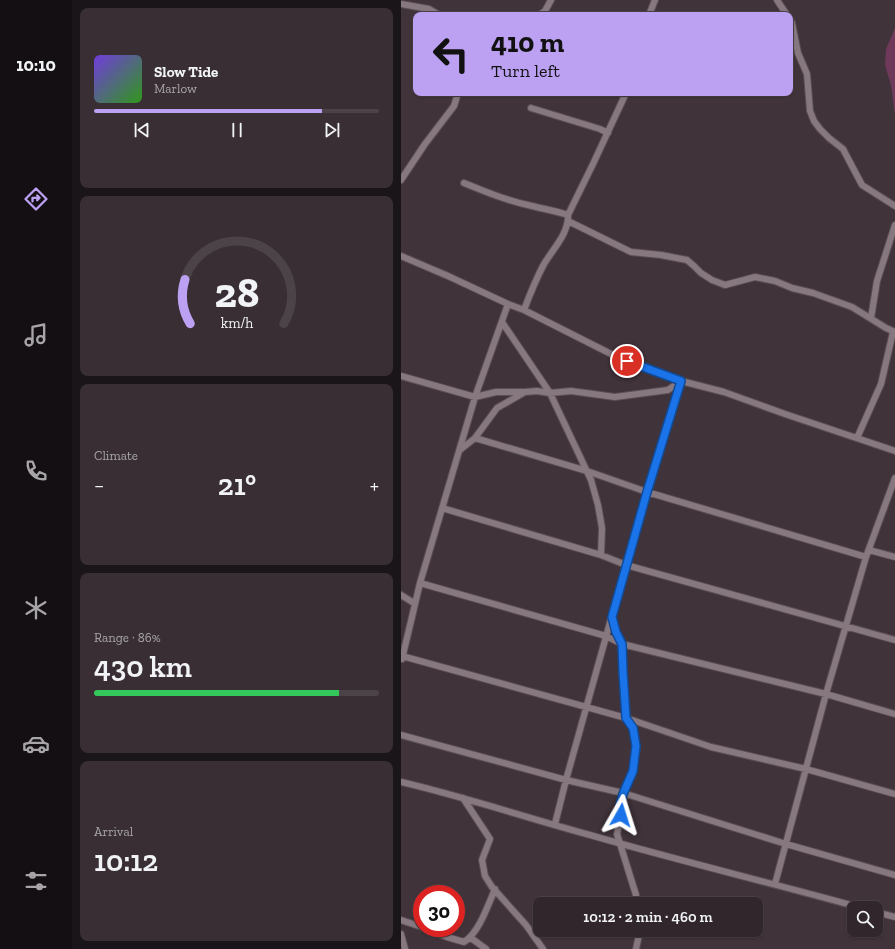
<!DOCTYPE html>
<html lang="en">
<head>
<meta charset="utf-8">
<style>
  body { margin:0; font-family:"Zilla Slab",serif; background:#382e34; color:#f1f3f6; height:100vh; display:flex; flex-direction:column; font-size:15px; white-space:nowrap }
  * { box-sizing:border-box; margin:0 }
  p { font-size:13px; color:#a8a5a9 }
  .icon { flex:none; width:22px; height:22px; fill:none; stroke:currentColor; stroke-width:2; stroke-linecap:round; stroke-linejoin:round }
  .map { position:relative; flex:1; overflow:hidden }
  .sheet { display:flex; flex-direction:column; gap:8px; padding:8px; background:#1a1518; width:329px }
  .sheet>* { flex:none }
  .hud { position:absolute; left:12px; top:12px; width:380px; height:84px; border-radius:8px; box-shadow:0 1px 3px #0004,0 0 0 1px #4b4348; background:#bca0f2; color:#111; overflow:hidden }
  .tools { position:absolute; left:446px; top:901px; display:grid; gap:8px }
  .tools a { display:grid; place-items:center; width:36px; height:36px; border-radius:8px; background:#30262c; box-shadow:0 1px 3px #0004,0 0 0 1px #4b4348; font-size:20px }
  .speed { position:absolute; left:12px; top:885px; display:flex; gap:8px; font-size:20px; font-weight:700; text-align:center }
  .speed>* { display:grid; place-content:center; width:52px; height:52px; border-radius:50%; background:#30262c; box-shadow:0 1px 3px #0004,0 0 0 1px #4b4348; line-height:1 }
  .speed .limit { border:6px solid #d22; background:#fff; color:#111 }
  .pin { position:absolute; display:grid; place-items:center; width:34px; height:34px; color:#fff; margin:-17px; border:2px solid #fff; border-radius:50%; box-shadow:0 1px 4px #0007 }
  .me { position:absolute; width:44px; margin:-22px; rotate:6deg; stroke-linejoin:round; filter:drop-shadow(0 0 3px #0008) }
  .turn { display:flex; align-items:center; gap:14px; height:84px; padding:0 12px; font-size:18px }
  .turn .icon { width:52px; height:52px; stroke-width:2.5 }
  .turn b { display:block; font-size:28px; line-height:34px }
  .big { font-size:30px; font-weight:600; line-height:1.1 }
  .sheet .card { flex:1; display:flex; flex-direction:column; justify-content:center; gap:6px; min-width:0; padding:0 14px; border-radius:8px; background:#382e34 }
  .sheet .dial { align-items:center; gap:0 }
  .dial svg { height:104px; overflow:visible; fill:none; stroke:#4b4348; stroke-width:7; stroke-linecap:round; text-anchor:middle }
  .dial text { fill:#f1f3f6; stroke:none }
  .song { display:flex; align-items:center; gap:12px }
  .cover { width:48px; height:48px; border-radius:6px; background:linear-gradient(135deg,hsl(260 70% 55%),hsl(110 70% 35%)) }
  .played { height:4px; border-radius:2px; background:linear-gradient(90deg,#bca0f2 80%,#4b4348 80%) }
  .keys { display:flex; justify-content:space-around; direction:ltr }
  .heat { display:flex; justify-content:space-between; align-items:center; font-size:22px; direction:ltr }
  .charge { height:6px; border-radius:3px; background:linear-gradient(90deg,#34c759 86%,#4b4348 0) }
  .trip { position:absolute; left:132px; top:897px; width:230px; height:40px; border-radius:8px; background:#30262c; box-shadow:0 1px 3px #0004,0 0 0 1px #4b4348; font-weight:600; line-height:40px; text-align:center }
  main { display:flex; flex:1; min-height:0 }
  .tab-bar { display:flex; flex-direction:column; width:72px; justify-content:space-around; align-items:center; background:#130f12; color:#a8a5a9 }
  .tab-bar .icon { width:28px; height:28px }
  .tab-bar .active { color:#bca0f2 }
  .tab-bar b { font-size:18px; color:#f1f3f6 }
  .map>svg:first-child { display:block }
</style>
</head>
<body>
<main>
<nav class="tab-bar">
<b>10:10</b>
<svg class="icon active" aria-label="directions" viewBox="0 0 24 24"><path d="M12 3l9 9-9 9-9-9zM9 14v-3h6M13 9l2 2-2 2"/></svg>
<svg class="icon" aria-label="music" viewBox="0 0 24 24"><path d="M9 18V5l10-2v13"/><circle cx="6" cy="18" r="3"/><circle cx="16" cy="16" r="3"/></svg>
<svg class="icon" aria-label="phone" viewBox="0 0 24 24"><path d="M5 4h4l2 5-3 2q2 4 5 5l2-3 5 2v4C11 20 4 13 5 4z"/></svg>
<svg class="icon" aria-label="climate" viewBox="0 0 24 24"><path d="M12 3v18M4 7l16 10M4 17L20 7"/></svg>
<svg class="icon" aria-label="car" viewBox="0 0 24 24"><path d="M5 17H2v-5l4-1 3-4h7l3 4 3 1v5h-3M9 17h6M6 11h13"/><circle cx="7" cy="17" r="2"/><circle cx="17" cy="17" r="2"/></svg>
<svg class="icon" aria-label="filters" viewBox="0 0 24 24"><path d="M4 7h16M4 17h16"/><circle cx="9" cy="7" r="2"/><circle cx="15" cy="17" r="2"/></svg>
</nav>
<section class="sheet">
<div class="card">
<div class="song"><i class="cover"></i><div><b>Slow Tide</b><p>Marlow</p></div></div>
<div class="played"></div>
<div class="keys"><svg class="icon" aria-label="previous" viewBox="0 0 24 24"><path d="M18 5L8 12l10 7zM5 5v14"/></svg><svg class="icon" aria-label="pause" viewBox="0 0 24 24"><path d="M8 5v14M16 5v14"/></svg><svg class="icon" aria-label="next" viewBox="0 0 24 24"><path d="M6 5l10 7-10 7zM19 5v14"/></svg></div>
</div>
<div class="card dial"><svg viewBox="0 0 100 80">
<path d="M14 69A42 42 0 1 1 86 69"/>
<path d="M14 69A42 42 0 0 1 10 35" stroke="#bca0f2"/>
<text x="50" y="56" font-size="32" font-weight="700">28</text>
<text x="50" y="72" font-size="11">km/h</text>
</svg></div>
<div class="card"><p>Climate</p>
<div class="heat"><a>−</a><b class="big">21°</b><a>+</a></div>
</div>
<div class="card"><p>Range · 86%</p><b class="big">430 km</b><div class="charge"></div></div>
<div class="card"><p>Arrival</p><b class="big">10:12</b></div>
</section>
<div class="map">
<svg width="494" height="949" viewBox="0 0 494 949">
  <rect width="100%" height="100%" fill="#40333a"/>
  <path fill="#6f3959" d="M494,28v87l-4,-30 -6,-20 1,-16z"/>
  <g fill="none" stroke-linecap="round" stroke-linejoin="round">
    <g stroke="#5a4f54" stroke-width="8">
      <path id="minor" d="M376,0l10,15
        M0,4l28,5 10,6
        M138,15l6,-4 6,-11
        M248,15l6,-15
        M389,19l2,4 6,30 9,21 3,37 4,10 6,8 9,9 14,11 19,36 33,21
        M130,108l69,21 8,4
        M0,180l24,-36 29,-38 4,-13
        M63,183c22,9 44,18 68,23 12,3 24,5 36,9
        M167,221l63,31 30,3 26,5 7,6 7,7 11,7 13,5 30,-8 20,4 17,7 21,5 39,14 34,21 9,4
        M0,256l47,20 60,28 16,6 93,47 19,8 45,16 43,11 61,22 110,37
        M123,310c6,-16 12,-31 20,-46 9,-15 25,-31 24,-49l25,-51 33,-71
        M470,318l6,-37 18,-56
        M101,322l48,71 41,87 7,25 4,23 -1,27
        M0,376l74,21 21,-5h28
        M74,438l112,33 60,21 219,65
        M456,438l24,-54 12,-52
        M59,450l15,-12 22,-30 28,-16 12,-1 13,2 21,-2 44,6 53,-7 13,-9
        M41,508l159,47 25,10 269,75
        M468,550l26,7
        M19,583l186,53 16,8 204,50 69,20
        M0,595l13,8
        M211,617l4,15 6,12 1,28 3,46 7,10 3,18 -3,25 -10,22 -3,12 1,10 -4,19 19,61 -1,9
        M1,656l224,62 85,29 95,22 89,25
        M1,659l18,-76 55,-186 33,-93
        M0,735l165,45 57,13 163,51 109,31
        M0,782c64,15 126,36 189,53 90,26 182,48 272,73
        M62,798l27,41 -8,21 3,16 7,11 34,38 17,24
        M154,824l11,-44 60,-215 55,-184
        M374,884l51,-190 40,-137 29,-79
        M475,912l19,5
        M0,920l21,7
        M22,928l24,9 17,5c15,-9 24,-37 31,-53
        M0,934l4,15
        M70,938l15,11
        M235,949l4,-19"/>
    </g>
    <use href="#minor" stroke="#877880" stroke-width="6"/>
  </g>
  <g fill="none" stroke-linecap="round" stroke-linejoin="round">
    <g stroke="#114b97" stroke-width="10">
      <path id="route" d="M220,815l-1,-10 3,-11 10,-23 3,-25 -3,-18 -7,-10 -3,-46 -1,-28 -6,-12 -4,-15 35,-125 34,-111 -54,-20"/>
    </g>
    <use href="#route" stroke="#1a73e8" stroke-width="7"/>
  </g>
</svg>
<div class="tools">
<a><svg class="icon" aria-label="search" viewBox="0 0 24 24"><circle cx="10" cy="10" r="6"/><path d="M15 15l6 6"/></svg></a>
</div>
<div class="speed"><div class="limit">30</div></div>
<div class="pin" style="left:226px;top:361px;background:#d93025"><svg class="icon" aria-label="arrive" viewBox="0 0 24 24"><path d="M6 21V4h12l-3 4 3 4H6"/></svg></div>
<svg class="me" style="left:220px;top:815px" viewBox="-20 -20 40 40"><path d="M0-17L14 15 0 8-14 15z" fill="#1a73e8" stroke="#fff" stroke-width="4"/></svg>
<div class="trip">10:12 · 2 min · 460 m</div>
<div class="hud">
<div class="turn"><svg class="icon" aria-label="left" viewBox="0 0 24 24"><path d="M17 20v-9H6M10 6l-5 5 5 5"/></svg><div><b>410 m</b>Turn left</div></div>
</div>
</div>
</main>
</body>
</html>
